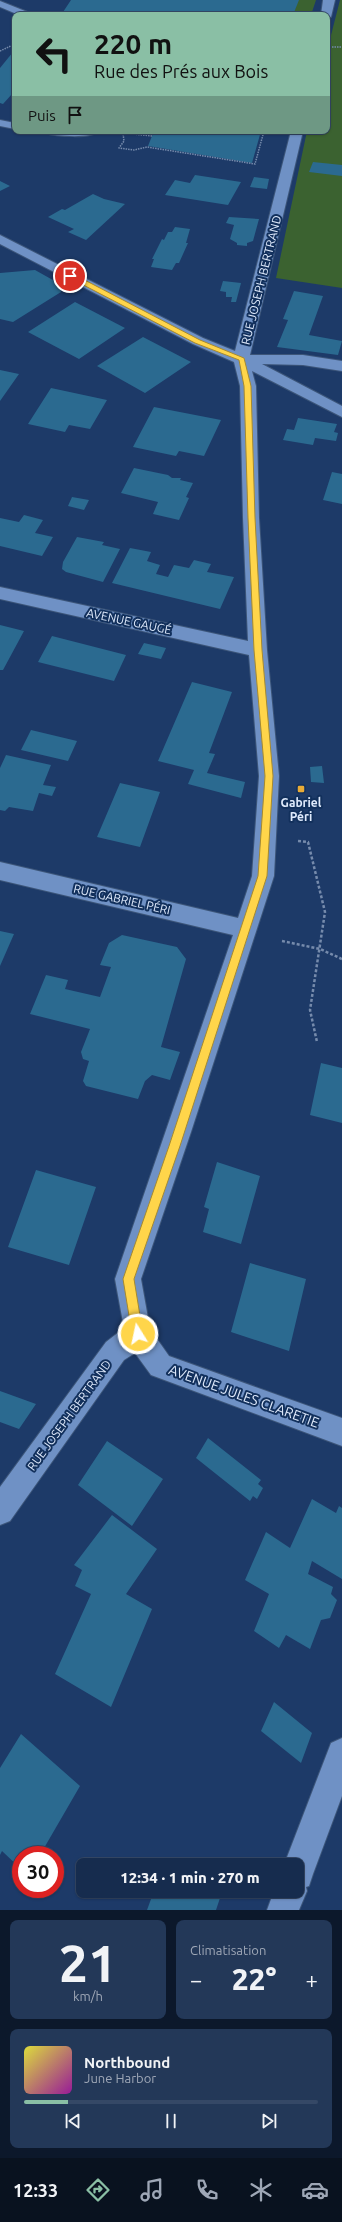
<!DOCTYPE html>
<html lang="fr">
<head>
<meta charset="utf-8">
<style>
  body { margin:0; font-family:Ubuntu,sans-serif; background:#233858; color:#f1f3f6; height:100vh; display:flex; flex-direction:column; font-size:15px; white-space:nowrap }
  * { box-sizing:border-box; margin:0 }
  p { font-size:13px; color:#9ea7b6 }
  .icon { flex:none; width:22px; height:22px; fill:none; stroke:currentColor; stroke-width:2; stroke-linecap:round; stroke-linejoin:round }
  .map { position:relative; height:1910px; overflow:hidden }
  .side { display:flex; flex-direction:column; gap:10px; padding:10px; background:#0c182b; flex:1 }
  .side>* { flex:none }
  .hud { position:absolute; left:12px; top:12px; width:318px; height:122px; border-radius:8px; box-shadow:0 1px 3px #0004,0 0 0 1px #354866; background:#8abfa5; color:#111; overflow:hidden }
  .speed { position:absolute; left:12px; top:1846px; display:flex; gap:8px; font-size:20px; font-weight:700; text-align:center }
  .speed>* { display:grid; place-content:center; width:52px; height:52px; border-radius:50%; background:#162c4e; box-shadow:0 1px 3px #0004,0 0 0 1px #354866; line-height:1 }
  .speed .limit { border:6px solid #d22; background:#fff; color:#111 }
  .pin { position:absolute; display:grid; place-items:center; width:34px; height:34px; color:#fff; margin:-17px; border:2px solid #fff; border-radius:50%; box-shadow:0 1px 4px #0007 }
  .me { position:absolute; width:44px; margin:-22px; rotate:350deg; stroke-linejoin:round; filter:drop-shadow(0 0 3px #0008) }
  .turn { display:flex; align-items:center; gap:14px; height:84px; padding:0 16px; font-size:18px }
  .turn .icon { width:52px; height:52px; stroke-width:2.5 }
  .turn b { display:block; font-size:28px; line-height:34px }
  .then { display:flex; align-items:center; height:38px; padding:0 16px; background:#0003; gap:8px; font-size:15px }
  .big { font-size:30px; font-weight:800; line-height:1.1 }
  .side .card { flex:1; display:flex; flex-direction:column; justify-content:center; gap:6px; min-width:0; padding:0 14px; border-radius:8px; background:#233858 }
  .side .dial { align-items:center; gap:0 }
  .dial b { font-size:52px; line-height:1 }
  .song { display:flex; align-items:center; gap:12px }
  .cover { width:48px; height:48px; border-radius:6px; background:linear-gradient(135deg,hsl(60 70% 55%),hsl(300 70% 35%)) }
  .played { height:4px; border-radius:2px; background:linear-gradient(90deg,#8abfa5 15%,#354866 15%) }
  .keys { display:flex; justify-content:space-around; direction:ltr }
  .heat { display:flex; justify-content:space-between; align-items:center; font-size:22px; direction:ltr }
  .side .tiles { flex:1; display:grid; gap:10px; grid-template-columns:1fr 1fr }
  .card:last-child { grid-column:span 2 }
  .trip { position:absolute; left:76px; top:1858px; width:228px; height:40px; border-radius:8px; background:#162c4e; box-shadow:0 1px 3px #0004,0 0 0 1px #354866; font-weight:800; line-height:40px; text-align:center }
  .tab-bar { display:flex; height:64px; justify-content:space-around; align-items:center; background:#09121f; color:#9ea7b6 }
  .tab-bar .icon { width:28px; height:28px }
  .tab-bar .active { color:#8abfa5 }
  .tab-bar b { font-size:18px; color:#f1f3f6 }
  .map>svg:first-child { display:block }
</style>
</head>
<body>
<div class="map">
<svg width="342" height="1910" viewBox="0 0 342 1910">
  <rect width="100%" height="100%" fill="#1d3a68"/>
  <path fill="#3b6230" d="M298,0h18l-5,15h-18z
    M340,0h2v288l-66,-10 31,-147h20v-80z"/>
  <path fill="#2b6a90" d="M71,0h228l-6,15h-64l-26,-3 -1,3h-141z
    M13,52h2v42h-3l-9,10 -3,-1v-35z
    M154,131h107l-9,32 -104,-17z
    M313,162l29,3v11l-33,-4z
    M195,175l46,7 -13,23 -63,-10 10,-15 15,3z
    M254,177l15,2 -2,10 -17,-2z
    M0,181l10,5 -10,5z
    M93,194l11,5 21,5 -39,36 -18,-8 6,-3 -26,-12 14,-8 3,1z
    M229,217l30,2 -6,22 -6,2v3l-10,-1v-2l-7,-4 4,-14 -8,-2z
    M175,227l15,2 -4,14h2l-9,20h-3l-4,7 -21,-3 3,-8h-2l10,-20 2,1 4,-8h4z
    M35,270l25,14 1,8 -48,30 -13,-3v-46z
    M223,281l18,2 -5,19h-5l1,-5h-6v-5l-6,-1z
    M294,291l29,5 -14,39 33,6 -4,14 -61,-8 11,-27 -5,-1z
    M75,302l50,26 -46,31 -51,-27z
    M143,337l48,25 -46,31 -48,-27z
    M0,370l19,4 -19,27z
    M51,388l56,12 -17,29 -21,-4 -4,7 -37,-8z
    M154,407l67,13 -17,36 -25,-5 -3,5 -43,-9z
    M298,418l39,6 -3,8 4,1 -2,8 -21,-3 -2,7 -30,-5 4,-11 7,1z
    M134,468l34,7 4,3h9l-1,2 13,3 -7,14 3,1 -10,22 -26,-6 5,-12 -37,-9z
    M332,472l10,2v30l-19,-4z
    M72,497l17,3 -5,10 -16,-4z
    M24,515l19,5 -8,13 18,4 -11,19 -42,-10v-28l19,4z
    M77,537l27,5 -2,3 18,4 -17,33 -37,-10 -4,-3 1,-7z
    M130,548l21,4 -4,9 13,4 -4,9 12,3 6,-12 15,3 5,-8 17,4 -4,8 27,5 -14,32 -108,-26z
    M0,625l24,6 -21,39h-3z
    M52,636l74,19 -12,26 -76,-19z
    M144,643l22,5 -5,11 -23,-5z
    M192,682l40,10 -23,61 6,1 -8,19 38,9 -4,16 -53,-14 6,-14 -36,-9z
    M31,730l46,11 -9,20 -47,-11z
    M6,755l45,10 -8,20 13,2 -4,9 -13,-3 -6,18 -24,-4 -4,4 -5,-1v-42z
    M322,766l2,17 -13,-1 -1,-15z
    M120,783l40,9 -20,55 -43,-10z
    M0,931l14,3 -14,32z
    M122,935l55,12 9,12 -25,88 19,5 -10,28 -18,-5 -7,6 -7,18 -52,-13 -3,-5 6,-20 -6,-2 -2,-7 9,-23 -60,-15 16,-39 22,5 -3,9 35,8 11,-30 -11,-2 9,-22z
    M321,1063l21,5v55l-32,-8z
    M217,1162l43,14 -19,68 -38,-12 6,-23 -5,-2z
    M36,1170l60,17 -27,78 -61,-18z
    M250,1263l56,16 -17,72 -58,-19z
    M0,1391l36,13 -17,25 -19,-7z
    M208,1438l53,42 -3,4 5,4 -6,11 -4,-3 -3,5 -54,-43z
    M107,1441l56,38 -31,47 -54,-41z
    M312,1499l24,14 3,-7 3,2v71l-30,-18 -4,13 25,13 -2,7 6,6 -7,18 -9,2 -11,29 -24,-14 -7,13 -25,-17 15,-37 -24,-14 21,-48 24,16z
    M112,1515l45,34 -31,45 26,15 -41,98 -56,-33 36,-80 -16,-8 7,-16 -8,-5z
    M274,1702l38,31 -11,30 -40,-32z
    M21,1734l59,52 -40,69h-19v14l-19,-18 -2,4v-87z
    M154,1891h60l7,4 -5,15h-69z"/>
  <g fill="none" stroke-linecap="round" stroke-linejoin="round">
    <g stroke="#3c5579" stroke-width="2">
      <path id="lane" d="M0,1l30,12 2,2h-13l-19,-8z
        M0,120l15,3v6l-15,-3z
        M43,131h56c-7,8 -44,5 -55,2z"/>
    </g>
    <g stroke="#3c5579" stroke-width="2">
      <path id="street" d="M323,0h12l-4,17 -4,1v-3h-6z
        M291,131h12l-53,224h53l39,6v10l-39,-6 -41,-1 80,42v11l-90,-46 4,15 3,132 8,132 12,126 -5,100 -83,256 -50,147 9,50 19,27 173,62v28l-191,-71 -16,-22 -11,7 -114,161 -10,4v-38l106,-145 18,-14 -9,-49 118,-344 -233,-55v-18l238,56 14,-42 7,-100 -10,-121 -249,-56v-12l248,54 -5,-123 -3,-132 -6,-24 -41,-18 -193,-100v-9l203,103 32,13z
        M342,1738v58l-29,78 -4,12 -3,1 1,4 -8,19h-32l7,-19h23v-26h-13l47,-122z"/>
    </g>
    <path stroke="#768bac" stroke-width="1.5" stroke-dasharray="1.5 1" stroke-linecap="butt" d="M327,47h15
      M0,51l15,-7
      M152,136l-29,-3 1,8 -5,7 15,2 13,-3 108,17 9,-33"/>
    <path stroke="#768bac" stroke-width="2.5" stroke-dasharray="3 2" stroke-linecap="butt" d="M298,841l10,1 17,70 -15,98 7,32
      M282,941l38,8 22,10"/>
    <use href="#lane" fill="#6f91c5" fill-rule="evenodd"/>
    <use href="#street" fill="#6f91c5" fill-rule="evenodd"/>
  </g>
  <path fill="#ffd54a" stroke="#a68a30" d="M68,274h5l127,66 44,18 7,28 4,132 7,132 11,126 -6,100 -87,270 -46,133 9,55 -1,4 -4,2 -4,-2 -2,-4 -9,-55 46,-133 89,-270 7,-100 -11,-126 -6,-132 -4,-132 -5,-26 -44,-17 -127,-66z"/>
  <rect fill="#e8ab37" stroke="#12305c" stroke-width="1.5" x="297" y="785" width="8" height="8" rx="2"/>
  <g text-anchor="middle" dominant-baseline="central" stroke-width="4" stroke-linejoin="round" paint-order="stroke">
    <g font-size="12" fill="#dfeafc" stroke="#12305c">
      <text transform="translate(261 280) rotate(-76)">RUE JOSEPH BERTRAND</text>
      <text transform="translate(129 621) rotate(12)">AVENUE GAUGÉ</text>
      <text transform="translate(122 899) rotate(13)">RUE GABRIEL PÉRI</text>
      <text transform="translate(69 1415) rotate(-54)">RUE JOSEPH BERTRAND</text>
    </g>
    <g font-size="12" font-weight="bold" fill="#dfeafc" stroke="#12305c">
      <text x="301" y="802">Gabriel<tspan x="301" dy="14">Péri</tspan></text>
    </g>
    <g font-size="14" fill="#dfeafc" stroke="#12305c">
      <text transform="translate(244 1396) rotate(20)">AVENUE JULES CLARETIE</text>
    </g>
  </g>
</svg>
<div class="speed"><div class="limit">30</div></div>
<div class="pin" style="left:70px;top:276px;background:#d93025"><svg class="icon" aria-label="arrive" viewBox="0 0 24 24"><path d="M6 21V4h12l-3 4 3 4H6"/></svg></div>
<svg class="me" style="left:138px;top:1334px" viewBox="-20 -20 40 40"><circle r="17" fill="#ffd54a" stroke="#fff" stroke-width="3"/><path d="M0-11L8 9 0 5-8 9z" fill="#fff"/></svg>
<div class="trip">12:34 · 1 min · 270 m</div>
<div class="hud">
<div class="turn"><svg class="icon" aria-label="left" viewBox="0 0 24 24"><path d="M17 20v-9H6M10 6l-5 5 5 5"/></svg><div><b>220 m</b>Rue des Prés aux Bois</div></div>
<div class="then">Puis<svg class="icon" aria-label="arrive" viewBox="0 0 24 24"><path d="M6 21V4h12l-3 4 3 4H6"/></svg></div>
</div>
</div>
<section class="side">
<div class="tiles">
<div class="card dial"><b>21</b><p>km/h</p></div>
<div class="card"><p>Climatisation</p>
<div class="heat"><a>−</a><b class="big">22°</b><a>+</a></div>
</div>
<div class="card">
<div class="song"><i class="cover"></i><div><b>Northbound</b><p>June Harbor</p></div></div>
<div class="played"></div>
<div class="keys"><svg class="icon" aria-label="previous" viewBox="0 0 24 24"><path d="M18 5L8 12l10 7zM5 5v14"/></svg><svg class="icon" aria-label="pause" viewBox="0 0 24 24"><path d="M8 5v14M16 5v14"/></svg><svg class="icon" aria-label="next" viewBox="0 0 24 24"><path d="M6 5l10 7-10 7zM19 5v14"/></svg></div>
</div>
</div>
</section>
<nav class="tab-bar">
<b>12:33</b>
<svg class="icon active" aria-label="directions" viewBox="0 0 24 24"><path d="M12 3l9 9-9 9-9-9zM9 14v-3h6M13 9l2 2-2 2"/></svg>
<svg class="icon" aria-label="music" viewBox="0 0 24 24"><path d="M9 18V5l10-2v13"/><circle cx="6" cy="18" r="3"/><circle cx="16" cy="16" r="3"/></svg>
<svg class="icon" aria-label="phone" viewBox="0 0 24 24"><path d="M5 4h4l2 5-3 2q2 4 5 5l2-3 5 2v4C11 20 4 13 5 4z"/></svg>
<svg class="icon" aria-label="climate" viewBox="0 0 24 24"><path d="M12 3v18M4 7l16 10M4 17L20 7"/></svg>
<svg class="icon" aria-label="car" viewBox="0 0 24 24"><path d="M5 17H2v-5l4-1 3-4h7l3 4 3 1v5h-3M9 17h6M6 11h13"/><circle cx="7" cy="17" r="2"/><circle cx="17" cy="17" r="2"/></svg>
</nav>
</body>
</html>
